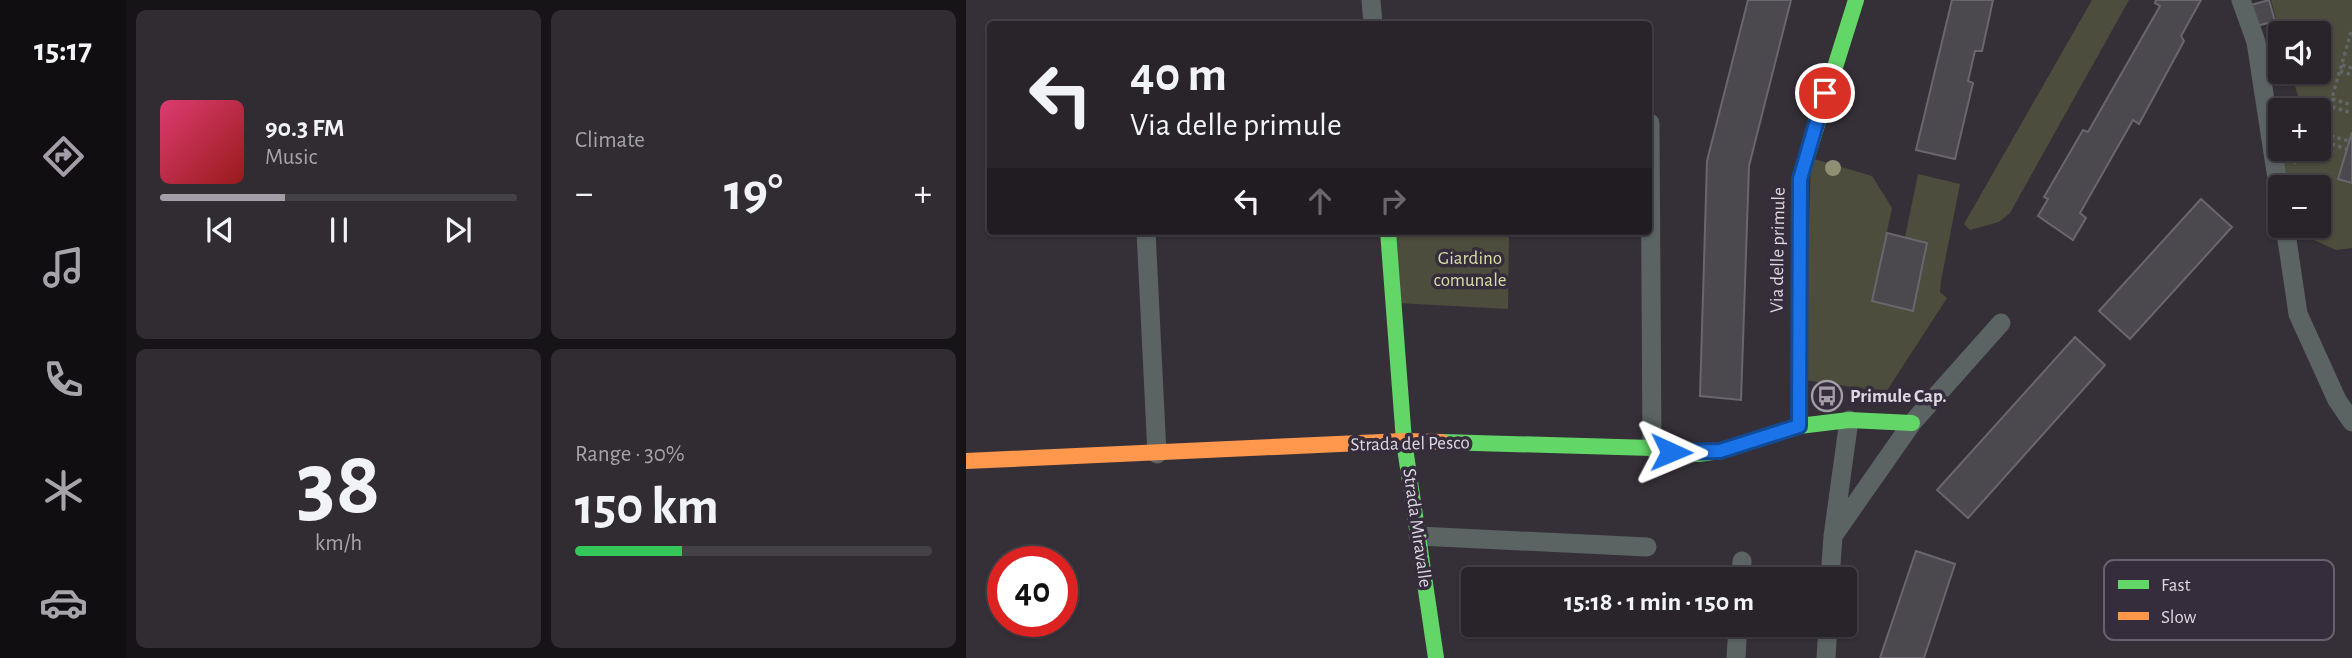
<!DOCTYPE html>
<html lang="en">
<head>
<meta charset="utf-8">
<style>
  body { margin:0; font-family:"Alegreya Sans",sans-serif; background:#302c32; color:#f1f3f6; height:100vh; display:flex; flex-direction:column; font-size:26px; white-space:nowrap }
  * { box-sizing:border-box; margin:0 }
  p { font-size:23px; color:#a5a4a8 }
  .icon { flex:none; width:38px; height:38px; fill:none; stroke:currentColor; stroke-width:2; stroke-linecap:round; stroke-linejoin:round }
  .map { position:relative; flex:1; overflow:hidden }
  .panel { display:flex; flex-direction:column; gap:10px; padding:10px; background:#161417; width:840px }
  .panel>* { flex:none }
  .top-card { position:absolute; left:21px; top:21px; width:665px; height:214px; border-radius:7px; box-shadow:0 2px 5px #0004,0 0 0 2px #444147; background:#28242a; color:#f1f3f6; overflow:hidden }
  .controls { position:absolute; left:1302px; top:21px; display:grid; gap:14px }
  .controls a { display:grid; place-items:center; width:63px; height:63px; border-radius:7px; background:#28242a; box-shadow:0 2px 5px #0004,0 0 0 2px #444147; font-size:35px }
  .speed { position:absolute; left:21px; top:546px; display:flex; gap:14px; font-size:35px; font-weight:700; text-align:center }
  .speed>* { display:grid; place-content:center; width:91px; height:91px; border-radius:50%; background:#28242a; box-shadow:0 2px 5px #0004,0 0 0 2px #444147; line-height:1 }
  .speed .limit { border:10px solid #d22; background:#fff; color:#111 }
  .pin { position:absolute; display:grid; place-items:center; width:60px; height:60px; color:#fff; margin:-30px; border:4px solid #fff; border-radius:50%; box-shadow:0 2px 7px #0007 }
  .me { position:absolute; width:77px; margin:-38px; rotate:91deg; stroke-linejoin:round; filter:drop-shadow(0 0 5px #0008) }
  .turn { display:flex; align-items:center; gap:24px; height:147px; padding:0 28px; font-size:32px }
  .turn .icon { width:91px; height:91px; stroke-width:2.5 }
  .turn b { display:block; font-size:49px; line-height:60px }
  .lanes { display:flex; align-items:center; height:66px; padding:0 28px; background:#0003; justify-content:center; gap:35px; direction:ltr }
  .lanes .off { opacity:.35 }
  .big { font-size:52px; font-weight:600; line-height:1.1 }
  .panel .widget { flex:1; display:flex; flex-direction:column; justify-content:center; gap:10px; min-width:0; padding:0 24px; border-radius:10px; background:#302c32 }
  .panel .dial { align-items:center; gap:0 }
  .dial b { font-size:91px; line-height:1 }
  .song { display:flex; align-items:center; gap:21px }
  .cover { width:84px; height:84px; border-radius:10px; background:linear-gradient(135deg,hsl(340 70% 55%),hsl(0 70% 35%)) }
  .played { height:7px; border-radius:4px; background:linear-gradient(90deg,#a29da6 35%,#444147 35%) }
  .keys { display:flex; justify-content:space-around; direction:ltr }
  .heat { display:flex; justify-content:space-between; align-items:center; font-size:38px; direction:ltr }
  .charge { height:10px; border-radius:5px; background:linear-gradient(90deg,#34c759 30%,#444147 0) }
  .panel .tiles { flex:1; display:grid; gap:10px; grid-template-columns:repeat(2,1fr) }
  .trip { position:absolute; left:495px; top:567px; width:396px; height:70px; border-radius:7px; background:#28242a; box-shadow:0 2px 5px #0004,0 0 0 2px #444147; font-weight:600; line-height:70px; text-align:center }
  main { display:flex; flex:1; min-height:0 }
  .tabs { display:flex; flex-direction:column; width:126px; justify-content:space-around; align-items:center; background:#100e11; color:#a5a4a8 }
  .tabs .icon { width:49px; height:49px }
  .tabs .current { color:#a29da6 }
  .tabs b { font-size:32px; color:#f1f3f6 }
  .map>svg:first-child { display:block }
</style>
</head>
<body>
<main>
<nav class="tabs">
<b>15:17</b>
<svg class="icon current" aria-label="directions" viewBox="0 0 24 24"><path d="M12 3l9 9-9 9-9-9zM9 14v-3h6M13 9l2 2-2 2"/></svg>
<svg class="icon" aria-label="music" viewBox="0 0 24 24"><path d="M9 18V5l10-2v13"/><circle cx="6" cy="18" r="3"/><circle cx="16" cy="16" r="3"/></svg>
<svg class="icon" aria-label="phone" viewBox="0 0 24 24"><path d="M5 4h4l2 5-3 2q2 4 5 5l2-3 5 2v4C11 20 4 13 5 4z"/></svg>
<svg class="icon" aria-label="climate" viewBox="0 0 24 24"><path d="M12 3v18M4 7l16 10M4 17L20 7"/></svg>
<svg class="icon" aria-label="car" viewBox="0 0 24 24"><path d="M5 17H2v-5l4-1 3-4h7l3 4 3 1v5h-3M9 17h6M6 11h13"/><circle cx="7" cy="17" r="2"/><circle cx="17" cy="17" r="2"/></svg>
</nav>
<section class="panel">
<div class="tiles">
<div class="widget">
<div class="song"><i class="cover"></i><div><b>90.3 FM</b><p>Music</p></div></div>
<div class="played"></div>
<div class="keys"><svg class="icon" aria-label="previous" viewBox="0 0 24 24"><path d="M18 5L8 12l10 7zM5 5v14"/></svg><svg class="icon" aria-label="pause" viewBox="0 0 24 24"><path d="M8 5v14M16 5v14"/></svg><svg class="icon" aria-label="next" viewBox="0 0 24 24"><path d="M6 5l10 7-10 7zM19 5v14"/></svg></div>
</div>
<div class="widget"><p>Climate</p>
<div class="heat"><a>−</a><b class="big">19°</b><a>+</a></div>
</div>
<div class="widget dial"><b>38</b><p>km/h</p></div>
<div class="widget"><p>Range · 30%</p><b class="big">150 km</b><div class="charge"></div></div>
</div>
</section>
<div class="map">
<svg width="1386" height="658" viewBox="0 0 1386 658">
  <rect width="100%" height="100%" fill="#353038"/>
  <path fill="#4c4d3c" d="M1126,0h37l-119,213 -11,9 -29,8 -6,-6z
    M1305,0h81v248l-16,2 -42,-19 -1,-5h26v-39h-33l-5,-31 7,-7h31v-39h-17l-11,-38h28v-39h-39z
    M845,158l61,18 20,32 -20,93 41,10 14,-68 -22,-6 13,-63 42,10 -19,97 -1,11 7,6 -61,94 -82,-12z
    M426,231h117l-1,78 -110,-6z"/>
  <path fill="#4b484e" stroke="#69666e" stroke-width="2" d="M782,0h43l-42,166 -8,234 -41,-4 7,-235z
    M986,0h41l-11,51h-7l-7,30 5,2 -18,76 -39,-9z
    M1190,0h45l-20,36 3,5 -45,83 -6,-4 -53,93 6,5 -13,22 -35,-24 10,-17 -4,-2 39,-67 5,2 72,-126 -5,-3z
    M1303,0l6,21 -18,5 -6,-21z
    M1386,132v51l-14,-4z
    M1235,199l31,28 -102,112 -31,-28z
    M921,233l40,10 -14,68 -41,-10z
    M1109,337l30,28 -137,153 -31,-28z
    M950,551l39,13 -31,94h-44z"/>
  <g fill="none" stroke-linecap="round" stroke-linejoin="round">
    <path stroke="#616667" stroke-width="3.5" stroke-dasharray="3.5 3.5" stroke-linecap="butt" d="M1376,65l10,3
      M1374,71l12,4
      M1366,99l20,6
      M1365,103l-9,38 25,8
      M1366,107l20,6
      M1353,128l12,-27 21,-72
      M1358,134l25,7
      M1328,163l9,-6 5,-8"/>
    <path stroke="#5b6463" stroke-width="19" d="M405,0l2,24
      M1275,0l15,42 24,156
      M684,123l2,325
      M1319,226l13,88 39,86 15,22
      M180,231l11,223
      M452,536l229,11
      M867,536l79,-113 89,-100
      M775,579l1,-18
      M864,579l3,-43 16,-116
      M770,658l2,-33
      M860,658l2,-33"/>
    <path stroke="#63d668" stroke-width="16" d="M422,231l16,210 32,217
      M833,426l1,-247 56,-179
      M476,442l210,6 47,6 21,-3 79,-25 50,-6 63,3"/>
    <path stroke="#ff974d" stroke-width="16" d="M0,461l438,-20 38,1"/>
  </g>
  <circle fill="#8f8f74" cx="867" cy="168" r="8"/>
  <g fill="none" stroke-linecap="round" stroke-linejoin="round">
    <g stroke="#114b97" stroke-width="18">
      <path id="route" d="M705,452l49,-1 79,-25 1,-247 25,-86"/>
    </g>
    <use href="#route" stroke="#1a73e8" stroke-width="12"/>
  </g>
  <defs>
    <g id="bus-ring" transform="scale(1.575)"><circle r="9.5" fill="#352d3c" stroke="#a29da6" stroke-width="1.5"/><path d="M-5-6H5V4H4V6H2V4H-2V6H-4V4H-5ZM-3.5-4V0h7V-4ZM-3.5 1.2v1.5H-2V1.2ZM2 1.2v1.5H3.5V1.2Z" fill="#a29da6"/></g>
  </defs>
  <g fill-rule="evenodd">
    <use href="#bus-ring" x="861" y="396"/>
  </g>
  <g text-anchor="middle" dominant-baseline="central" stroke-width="7" stroke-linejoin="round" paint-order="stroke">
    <g font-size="19" fill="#ddd8e2" stroke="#352d3c">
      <text transform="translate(812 250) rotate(-89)">Via delle primule</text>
      <text transform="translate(444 444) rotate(-1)">Strada del Pesco</text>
      <text transform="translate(451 528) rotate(82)">Strada Miravalle</text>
    </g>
    <g font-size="19" fill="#d8dca6" stroke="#352d3c">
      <text x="504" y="258">Giardino<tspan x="504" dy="22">comunale</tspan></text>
    </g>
    <g font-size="19" font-weight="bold" fill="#ddd8e2" stroke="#352d3c" text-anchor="start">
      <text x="884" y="396">Primule Cap.</text>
    </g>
  </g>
  <rect x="1138" y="560" width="230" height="80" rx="10" fill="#352d3c" stroke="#67606e" stroke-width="2"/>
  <rect x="1152" y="580" width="31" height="9" fill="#63d668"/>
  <rect x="1152" y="612" width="31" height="8" fill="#ff974d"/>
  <g font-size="19" fill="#ddd8e2">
    <text x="1195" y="591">Fast</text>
    <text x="1195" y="623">Slow</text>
  </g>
</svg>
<div class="controls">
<a><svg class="icon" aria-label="sound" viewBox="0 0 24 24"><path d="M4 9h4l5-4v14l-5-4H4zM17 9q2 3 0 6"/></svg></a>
<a>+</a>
<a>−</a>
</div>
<div class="speed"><div class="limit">40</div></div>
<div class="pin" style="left:859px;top:93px;background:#d93025"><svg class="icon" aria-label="arrive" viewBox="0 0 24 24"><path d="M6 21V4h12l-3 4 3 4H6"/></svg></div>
<svg class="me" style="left:705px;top:452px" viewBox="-20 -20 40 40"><path d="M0-17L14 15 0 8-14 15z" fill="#1a73e8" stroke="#fff" stroke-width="4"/></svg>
<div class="trip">15:18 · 1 min · 150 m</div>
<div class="top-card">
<div class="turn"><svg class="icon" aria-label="left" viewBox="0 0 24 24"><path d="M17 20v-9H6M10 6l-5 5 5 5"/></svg><div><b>40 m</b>Via delle primule</div></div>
<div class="lanes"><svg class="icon" aria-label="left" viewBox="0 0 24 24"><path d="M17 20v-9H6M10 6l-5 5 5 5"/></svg><svg class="icon off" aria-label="ahead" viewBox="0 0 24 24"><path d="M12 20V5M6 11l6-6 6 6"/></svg><svg class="icon off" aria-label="right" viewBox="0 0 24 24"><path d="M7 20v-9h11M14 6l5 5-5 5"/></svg></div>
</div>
</div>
</main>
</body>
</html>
